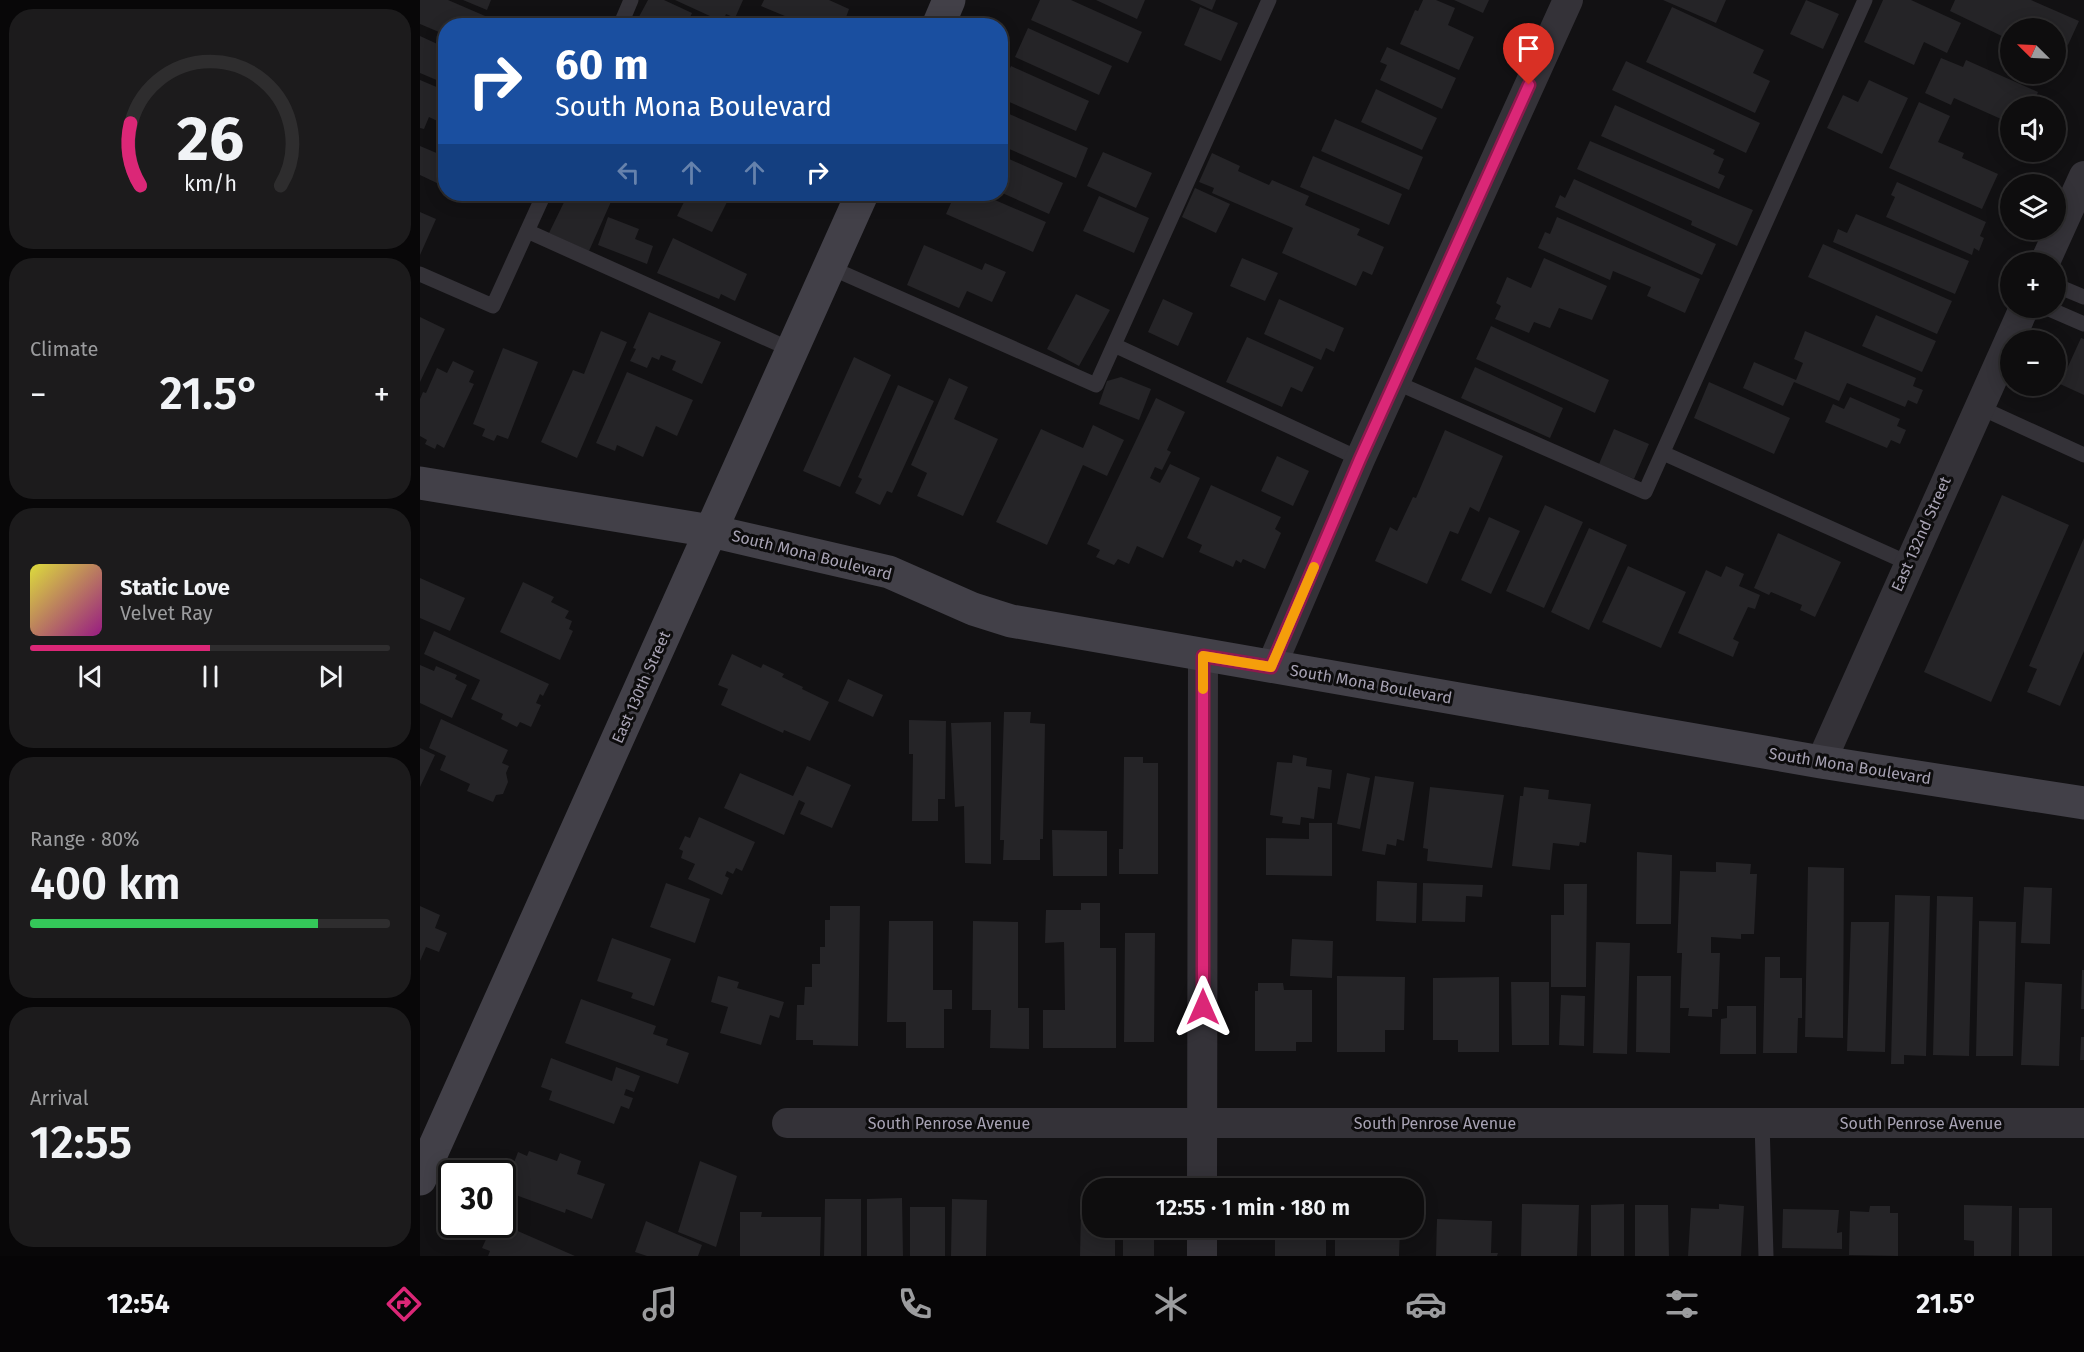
<!DOCTYPE html>
<html lang="en">
<head>
<meta charset="utf-8">
<style>
  body { margin:0; font-family:"Fira Sans",sans-serif; background:#1c1b1c; color:#f1f3f6; height:100vh; display:flex; flex-direction:column; font-size:22px; white-space:nowrap }
  * { box-sizing:border-box; margin:0 }
  p { font-size:20px; color:#9b9c9e }
  .icon { flex:none; width:33px; height:33px; fill:none; stroke:currentColor; stroke-width:2; stroke-linecap:round; stroke-linejoin:round }
  .map { position:relative; flex:1; overflow:hidden }
  .sheet { display:flex; flex-direction:column; gap:9px; padding:9px; background:#080708; width:420px }
  .sheet>* { flex:none }
  .hud { position:absolute; left:18px; top:18px; width:570px; height:183px; border-radius:24px; box-shadow:0 3px 15px #0003,0 0 0 2px #2e2d2e; background:#1a4fa0; color:#fff; overflow:hidden }
  .needle { width:39px; rotate:294deg }
  .tools { position:absolute; left:1580px; top:18px; display:grid; gap:12px }
  .tools a { display:grid; place-items:center; width:66px; height:66px; border-radius:50%; background:#0e0d0e; box-shadow:0 3px 15px #0003,0 0 0 2px #2e2d2e; font-size:30px }
  .speed { position:absolute; left:18px; top:1160px; display:flex; gap:12px; font-size:30px; font-weight:700; text-align:center }
  .speed>* { display:grid; place-content:center; width:78px; height:78px; border-radius:50%; background:#0e0d0e; box-shadow:0 3px 15px #0003,0 0 0 2px #2e2d2e; line-height:1 }
  .speed .limit { border:3px solid #111; border-radius:9px; background:#fff; color:#111 }
  .pin { position:absolute; display:grid; place-items:center; width:51px; height:51px; color:#fff; margin:-62px -26px; border-radius:50% 50% 50% 0; rotate:-45deg; box-shadow:0 0 6px #0007 }
  .pin .icon { rotate:45deg }
  .me { position:absolute; width:66px; margin:-33px; rotate:0deg; stroke-linejoin:round; filter:drop-shadow(0 0 4px #0008) }
  .turn { display:flex; align-items:center; gap:21px; height:126px; padding:0 18px; font-size:27px }
  .turn .icon { width:78px; height:78px; stroke-width:2.5 }
  .turn b { display:block; font-size:42px; line-height:51px }
  .lanes { display:flex; align-items:center; height:57px; padding:0 18px; background:#0003; justify-content:center; gap:30px; direction:ltr }
  .lanes .off { opacity:.35 }
  .big { font-size:45px; font-weight:600; line-height:1.1 }
  .sheet .tile { flex:1; display:flex; flex-direction:column; justify-content:center; gap:9px; min-width:0; padding:0 21px; border-radius:24px; background:#1c1b1c }
  .sheet .dial { align-items:center; gap:0 }
  .dial svg { height:156px; overflow:visible; fill:none; stroke:#2e2d2e; stroke-width:7; stroke-linecap:round; text-anchor:middle }
  .dial text { fill:#f1f3f6; stroke:none }
  .song { display:flex; align-items:center; gap:18px }
  .cover { width:72px; height:72px; border-radius:9px; background:linear-gradient(135deg,hsl(60 70% 55%),hsl(310 70% 35%)) }
  .played { height:6px; border-radius:3px; background:linear-gradient(90deg,#db2777 50%,#2e2d2e 50%) }
  .keys { display:flex; justify-content:space-around; direction:ltr }
  .heat { display:flex; justify-content:space-between; align-items:center; font-size:33px; direction:ltr }
  .charge { height:9px; border-radius:4px; background:linear-gradient(90deg,#34c759 80%,#2e2d2e 0) }
  .trip { position:absolute; left:662px; top:1178px; width:342px; height:60px; border-radius:24px; background:#0e0d0e; box-shadow:0 3px 15px #0003,0 0 0 2px #2e2d2e; font-weight:600; line-height:60px; text-align:center }
  .menu { display:flex; height:96px; justify-content:space-around; align-items:center; background:#060506; color:#9b9c9e }
  .menu .icon { width:42px; height:42px }
  .menu .active { color:#db2777 }
  .menu b { font-size:27px; color:#f1f3f6 }
  main { display:flex; flex:1; min-height:0 }
  .map>svg:first-child { display:block }
</style>
</head>
<body>
<main>
<section class="sheet">
<div class="tile dial"><svg viewBox="0 0 100 80">
<path d="M14 69A42 42 0 1 1 86 69"/>
<path d="M14 69A42 42 0 0 1 9 37" stroke="#db2777"/>
<text x="50" y="56" font-size="32" font-weight="700">26</text>
<text x="50" y="72" font-size="11">km/h</text>
</svg></div>
<div class="tile"><p>Climate</p>
<div class="heat"><a>−</a><b class="big">21.5°</b><a>+</a></div>
</div>
<div class="tile">
<div class="song"><i class="cover"></i><div><b>Static Love</b><p>Velvet Ray</p></div></div>
<div class="played"></div>
<div class="keys"><svg class="icon" aria-label="previous" viewBox="0 0 24 24"><path d="M18 5L8 12l10 7zM5 5v14"/></svg><svg class="icon" aria-label="pause" viewBox="0 0 24 24"><path d="M8 5v14M16 5v14"/></svg><svg class="icon" aria-label="next" viewBox="0 0 24 24"><path d="M6 5l10 7-10 7zM19 5v14"/></svg></div>
</div>
<div class="tile"><p>Range · 80%</p><b class="big">400 km</b><div class="charge"></div></div>
<div class="tile"><p>Arrival</p><b class="big">12:55</b></div>
</section>
<div class="map">
<svg width="1664" height="1256" viewBox="0 0 1664 1256">
  <rect width="100%" height="100%" fill="#121113"/>
  <path fill="#252427" d="M0,0h28l51,22 -2,4h-51v9l-26,-11z
    M43,0h28l-4,10z
    M228,0h16l28,13 -6,13h-28l-7,-4 -2,4h-15z
    M255,0h68l-8,18 -9,-4 -3,8z
    M344,0h65l20,9 -5,14 6,3h-61l3,-7 -31,-13z
    M620,0h31l71,32 -14,31 -97,-43z
    M676,0h49l-8,19z
    M770,0h26l-4,10z
    M1003,0h13l19,8 -7,17 26,12 -15,33 -59,-26 15,-34 3,1z
    M1034,0h35l-6,13z
    M1243,0h63l-10,23z
    M1386,0l33,14 -16,35 -33,-15z
    M1463,0h28l50,23 -14,30 -23,-11 -10,23 -50,-23z
    M1535,0h76l48,21 -11,24 -5,-2 -8,19v-34h-45v12l-60,-29z
    M780,7l38,16 -17,38 -37,-16z
    M1252,7l92,43 -11,23 17,8 -15,32 -109,-51z
    M608,28l84,38 -13,29 -84,-38z
    M0,36l26,12v36l-26,-11z
    M967,47l69,31 -14,31 -62,-29 7,-15 -7,-3z
    M1521,58l22,9 3,-7 72,32 -6,14h-22v17l-56,-25 -3,7 -26,-12z
    M1206,61l134,62 -14,30 -134,-63z
    M591,66l78,35 -13,30 -76,-33v-9z
    M0,80l26,11v34l-17,-8 -5,12 -4,-1z
    M1449,80l39,18 -26,56 -55,-26 16,-33 15,7z
    M956,89l61,29 -15,32 -61,-28z
    M1499,102l31,14 -12,26 26,11 -2,5 36,16 -16,35 -93,-41z
    M1195,105l100,45 -2,4 11,5 -6,14 7,3 -6,13 -118,-53z
    M580,110l88,38 -12,30 -76,-33z
    M915,119l88,38 -14,33 -88,-39z
    M1170,141l163,69 -16,36 -46,-21 1,-4 -115,-52z
    M0,146l26,11v13l-7,14 -19,-9z
    M683,152l49,21 -16,35 -49,-22z
    M792,153l28,13 -2,5 31,14 3,-5 37,16 -4,9 55,24 -3,6 27,12 -12,28 -9,-4 -7,15 -74,-33 11,-25 -81,-35 2,-5 -15,-6z
    M580,155l63,28 -14,31 -49,-22z
    M893,156l89,38 -13,31 -89,-38z
    M1154,179l142,65 -14,31 -147,-68 5,-12 5,3z
    M1477,182l89,40 -6,14 4,2 -5,13 -5,-3 -2,7 -86,-38 9,-20 -4,-2z
    M775,188l35,16 -14,29 -34,-16z
    M148,194h67l-4,9 -17,-8 -25,56 -40,-18z
    M268,194h31l10,4 -17,34 -35,-16z
    M535,194h26l65,28 -13,30 -87,-38z
    M679,196l50,22 -15,35 -51,-22z
    M0,212l16,7 -16,36z
    M1436,214l113,47 -14,33 -122,-52 5,-13 9,4z
    M188,217l31,12 -4,10 18,7 -6,18 -49,-19z
    M1137,217l143,62 -15,34 -38,-17 4,-9 -38,-16 -3,9 -72,-32 7,-16 5,2z
    M253,238l74,36 -12,27 -14,-7 -2,5 -62,-26z
    M1403,244l129,57 -15,33 -129,-57z
    M504,245l58,25 3,-7 21,9 -14,30 -25,-11 -8,17 -52,-23z
    M822,258l36,15 -13,28 -35,-15z
    M1124,258l63,28 -15,34 -33,-12 -9,20 -16,-6 -5,11 -34,-14 6,-13 -5,-3 11,-26 24,11z
    M656,294l34,16 -31,56 -32,-17z
    M743,299l30,14 -15,33 -30,-14z
    M859,299l65,29 -10,24 -8,-4 -5,12 -57,-26z
    M229,312l72,30 -19,42 -30,-14 4,-9 -15,-6 -2,5 -7,-3 -5,11 -17,-7 6,-12 -3,-1z
    M1456,315l60,26 -14,31 -60,-26z
    M0,317l25,12 -25,53z
    M1071,326l118,54 -14,33 -119,-54z
    M181,331l26,11 -50,116 -36,-16 32,-72 11,4z
    M1385,331l111,47 -3,8 10,4 -6,14 -9,-4 -3,7 -58,-24 -8,18 -45,-19 -11,24 -40,-18 11,-26 42,18 7,-17 -9,-4z
    M827,337l67,30 -12,25 -11,-5 -9,20 -56,-25z
    M1661,338l3,1v56l-24,-11z
    M83,348l35,14 -30,77 -11,-4 -3,6 -12,-5 3,-7 -12,-5z
    M434,357l37,18 -51,112 -37,-16z
    M33,361l21,10 -5,11 5,2 -30,64 -7,-4 -2,5 -10,-5 2,-4 -7,-4v-37l3,-7 3,1 11,-25 10,5z
    M1055,367l88,41 -13,30 -89,-40z
    M207,372l66,28 -16,36 -21,-10 -13,31 -26,-12 -2,6 -19,-8z
    M701,377l30,12 -12,31 -40,-16 8,-23z
    M529,378l19,9 -14,32 44,20 -35,77 -46,-20 10,-23 -16,-8z
    M1289,382l81,36 -16,36 -80,-36z
    M478,385l36,16 -42,92 -5,-2 -7,14 -25,-12 7,-14 -4,-2z
    M1430,397l50,22 -3,7 9,4 -6,14 -9,-4 -4,8 -62,-26 8,-18 11,5z
    M736,398l29,14 -18,38 4,2 -9,18 -7,-3 -5,11 10,5 10,-19 30,14 -37,80 -26,-12 -8,18 -11,-5 -4,6 -18,-8 4,-7 -13,-6z
    M673,425l31,15 -17,36 -24,-11 -36,80 -51,-23 45,-93 42,19z
    M1194,429l35,15 -15,35 -35,-15z
    M1025,430l58,26 -24,56 -9,-5 -12,27 -8,-3 -23,53 -52,-23 15,-34 7,4 16,-34 3,1z
    M857,456l32,15 -16,35 -32,-15z
    M791,485l70,32 -6,12 6,4 -16,36 -22,-10 -2,4 -5,-3 -3,7 -34,-15 3,-7 -15,-7z
    M1582,495l67,30 -78,177 -67,-30z
    M1125,505l38,17 -39,86 -38,-17z
    M1069,517l31,14 -29,63 -30,-14z
    M1169,528l38,17 -38,85 -38,-18z
    M1358,533l63,29 -26,55 -15,-7 2,-5 -31,-13 -2,3 -15,-7z
    M1664,538v113l-24,55 -33,-14 10,-23 -8,-3z
    M1208,566l58,26 -25,56 -59,-26z
    M1306,566l18,8 -5,12 21,9 -5,14 -7,-2 -15,32 6,3 -6,15 -55,-24 28,-63 15,7z
    M0,578l45,20 -15,33 -30,-13z
    M103,582l31,15 -3,5 18,9 -4,7 7,3 -3,8 4,2 -13,29 -60,-28z
    M14,631l115,53 -6,12 -3,-2 -4,9 5,2 -10,22 -11,-5 -3,5 -16,-8 2,-5 -32,-15 9,-19 -56,-26z
    M312,654l29,14 2,-4 21,10 -2,3 21,10 -1,2 27,13 -19,39 -26,-11 -1,3 -62,-28 7,-16 -10,-4z
    M0,665l14,6 2,-5 21,9 -2,4 12,6 -15,33 -32,-15z
    M428,679l35,16 -10,22 -35,-16z
    M584,712h27l-1,11 15,1 -2,115h-3v21h-37l1,-20h-4z
    M21,719l67,31 -6,13 7,3 -3,7 2,9 -5,12 -7,1 -3,7 -26,-11 3,-7 -30,-14 6,-14 -17,-8z
    M489,720l37,1 -1,78h-7v22h-26l1,-67h-4z
    M571,722v142l-26,-1 -1,-57 -9,1 -4,-84z
    M0,748l15,7 -15,32z
    M873,755l14,3 -1,8 26,4 -2,19 -12,-2 -4,32 -13,-2 -1,8 -18,-2 1,-6 -13,-2 7,-53 15,1z
    M704,757h19v6h15v111h-39v-25h4z
    M387,766l44,19 -19,43 -32,-14 5,-11 -6,-3 -15,35 -60,-27 16,-35 53,23z
    M927,773l23,5 -10,51 -23,-5z
    M955,776l39,6 -10,59 -7,-2 -1,7 -9,-2 -2,11 -23,-4z
    M1010,787l74,8 -12,73 -65,-7 1,-12 -5,-1z
    M1104,787l25,3 -1,9 43,5 -5,39 -6,-1 -1,4 -26,-3 -3,27 -38,-4 8,-70h3z
    M279,817l56,25 -13,29 -6,-3 -3,6 -6,-3 -2,5 4,2 -7,17 -34,-16 7,-15 -14,-6 2,-7 -4,-2 6,-13 5,2z
    M889,823h23v53l-66,-1v-37l43,1z
    M632,830l55,1v45h-54z
    M1217,852l35,3 -1,69h-35z
    M1296,862l35,2 -1,10h7l-3,60h-13v5l-30,-2v16h9l-2,56h-6v8l-24,-1 1,-8h-9l2,-55h-5l3,-82 36,1z
    M1388,867l36,1 -1,170 -38,-1z
    M957,881l40,2 -1,40 -40,-2z
    M246,883l44,16 -15,44 -45,-16z
    M1003,883l60,2 -1,12 -16,-1 -1,26 -43,-1z
    M1144,884h23l-1,103h-35v-72h13z
    M1604,887l28,1 -2,56 -29,-1z
    M1475,895l35,1 -4,160 -22,-1v9h-13z
    M1517,896l36,1 -4,159 -36,-1z
    M661,903h19v45h16v100h-73v-38h22l-1,-68 -19,1 1,-33h35z
    M0,906l20,9 -5,13 12,5 -8,19 -13,-5 -6,14z
    M410,906h30l-2,140 -45,-1v-5h-17l1,-35h7l1,-18h7v-23h8v-17h5v-27h5z
    M469,921h44v69h19v19h-8v39h-38v-26h-19z
    M553,921l45,1v86h11v41l-39,-1 1,-38h-19z
    M1559,921l37,1 -3,134h-37z
    M1431,922h38l-4,130 -38,-1z
    M705,933h30l-1,109h-30z
    M192,938l59,21 -17,47 -23,-8 2,-5 -36,-12z
    M872,939l41,2 -1,37 -42,-2z
    M1176,942l34,1 -3,111 -34,-1z
    M1345,957h15v21h22v40h-4l-1,35h-34z
    M1662,970h2v39h-3z
    M298,976l21,6 -2,6 47,14 -5,16 -9,-3 -9,30 -41,-12 8,-26 -17,-5z
    M917,976l68,1 -1,53h-19v22h-48z
    M1217,976h34l-1,77 -34,-1z
    M1079,977v75h-41v-12h-25v-62z
    M1091,982h38v63h-37z
    M1605,982l37,2 -3,82 -38,-1z
    M838,983h25l1,7h28v52h-16v9h-41v-60h3z
    M1141,995l24,1 -1,50 -25,-1z
    M161,999l75,27 -3,8 15,5 -2,6 23,8 -11,31 -113,-41z
    M1307,1006h29v48h-36l1,-35 6,-1z
    M1661,1037h3v23h-4z
    M131,1058l61,23 4,-14 24,9 -6,16 -8,-3 -2,6 9,3 -4,11 -8,-3 -7,18 -65,-24 3,-9 -11,-4z
    M109,1151l28,10 3,-8 21,8 -4,13 28,10 -13,35 -26,-10 -1,4 -52,-19 2,-5 -10,-3 13,-34 9,4z
    M280,1161l37,15 -21,71 -38,-15z
    M482,1198l1,58h-36v-57z
    M405,1199h36v57h-37z
    M532,1199l35,1 -1,56h-35z
    M1102,1204l57,1 -2,51h-56z
    M1204,1204v52h-33v-51z
    M1299,1204l25,2 -3,50h-53l3,-48 28,1z
    M1215,1205h33l1,51h-34z
    M1544,1205l48,1 -1,50h-37v-15l-10,-1z
    M1450,1206h20v7h8v43l-49,-1 1,-44 19,1z
    M490,1207h35v49h-35z
    M1599,1208h33v48h-33z
    M1363,1209l56,1 -2,23 5,-1v17l-60,-1z
    M661,1211h11v16h23v29h-35z
    M320,1212h22l-1,5h60l-1,39h-80z
    M1017,1219l55,2 -1,32h7l-1,3h-61z
    M226,1221l56,24 -4,11h-51l-12,-4z
    M73,1224l8,3 1,-3 73,32h-87l2,-5 -8,-3z
    M703,1227h31v29h-31z
    M855,1227h51v29h-51z
    M915,1227h65l-1,29h-64z"/>
  <g fill="none" stroke-linecap="round" stroke-linejoin="round">
    <path stroke="#343238" stroke-width="15" d="M200,26l11,-26
      M107,231l265,119
      M409,267l267,118 173,-385
      M0,274l73,32 51,-112
      M1635,285l29,12
      M1627,308l37,16
      M694,345l246,114
      M975,382l250,110 220,-492
      M1559,407l105,48
      M1243,453l245,110
      M1342,1123l4,133"/>
    <path stroke="#343238" stroke-width="30" d="M1625,262l39,-86
      M851,667l89,-208 208,-459
      M1401,762l203,-454
      M367,1123h1297
      M782,1188l1,-532
      M782,1256v-29"/>
    <path stroke="#424048" stroke-width="33" d="M518,26l11,-26
      M0,483l291,48 178,41 84,37 38,12 810,141 263,41
      M0,1179l442,-985"/>
  </g>
  <g fill="none" stroke-linecap="round" stroke-linejoin="round">
    <g stroke="#8e194d" stroke-width="15">
      <path id="route" d="M783,1007v-351l68,11 89,-208 169,-374"/>
    </g>
    <use href="#route" stroke="#db2777" stroke-width="10"/>
    <path stroke="#f59e0b" stroke-width="10" d="M783,689v-33l68,11 43,-100"/>
  </g>
  <g text-anchor="middle" dominant-baseline="central" stroke-width="6" stroke-linejoin="round" paint-order="stroke">
    <g font-size="16" fill="#a7a2b3" stroke="#0d0c0d">
      <text transform="translate(1501 534) rotate(-66)">East 132nd Street</text>
      <text transform="translate(392 555) rotate(14)">South Mona Boulevard</text>
      <text transform="translate(951 684) rotate(10)">South Mona Boulevard</text>
      <text transform="translate(221 687) rotate(-66)">East 130th Street</text>
      <text transform="translate(1430 766) rotate(9)">South Mona Boulevard</text>
      <text x="529" y="1123">South Penrose Avenue</text>
      <text x="1015" y="1123">South Penrose Avenue</text>
      <text x="1501" y="1123">South Penrose Avenue</text>
    </g>
  </g>
</svg>
<div class="tools">
<a><svg class="needle" viewBox="-14 -14 28 28"><path d="M0-13l5 13h-10z" fill="#e53935"/><path d="M0 13l5-13h-10z" fill="#9b9c9e"/></svg></a>
<a><svg class="icon" aria-label="sound" viewBox="0 0 24 24"><path d="M4 9h4l5-4v14l-5-4H4zM17 9q2 3 0 6"/></svg></a>
<a><svg class="icon" aria-label="layers" viewBox="0 0 24 24"><path d="M12 4l9 5-9 5-9-5zM3 14l9 5 9-5"/></svg></a>
<a>+</a>
<a>−</a>
</div>
<div class="speed"><div class="limit">30</div></div>
<div class="pin" style="left:1109px;top:85px;background:#d93025"><svg class="icon" aria-label="arrive" viewBox="0 0 24 24"><path d="M6 21V4h12l-3 4 3 4H6"/></svg></div>
<svg class="me" style="left:783px;top:1007px" viewBox="-20 -20 40 40"><path d="M0-17L14 15 0 8-14 15z" fill="#db2777" stroke="#fff" stroke-width="4"/></svg>
<div class="trip">12:55 · 1 min · 180 m</div>
<div class="hud">
<div class="turn"><svg class="icon" aria-label="right" viewBox="0 0 24 24"><path d="M7 20v-9h11M14 6l5 5-5 5"/></svg><div><b>60 m</b>South Mona Boulevard</div></div>
<div class="lanes"><svg class="icon off" aria-label="left" viewBox="0 0 24 24"><path d="M17 20v-9H6M10 6l-5 5 5 5"/></svg><svg class="icon off" aria-label="ahead" viewBox="0 0 24 24"><path d="M12 20V5M6 11l6-6 6 6"/></svg><svg class="icon off" aria-label="ahead" viewBox="0 0 24 24"><path d="M12 20V5M6 11l6-6 6 6"/></svg><svg class="icon" aria-label="right" viewBox="0 0 24 24"><path d="M7 20v-9h11M14 6l5 5-5 5"/></svg></div>
</div>
</div>
</main>
<nav class="menu">
<b>12:54</b>
<svg class="icon active" aria-label="directions" viewBox="0 0 24 24"><path d="M12 3l9 9-9 9-9-9zM9 14v-3h6M13 9l2 2-2 2"/></svg>
<svg class="icon" aria-label="music" viewBox="0 0 24 24"><path d="M9 18V5l10-2v13"/><circle cx="6" cy="18" r="3"/><circle cx="16" cy="16" r="3"/></svg>
<svg class="icon" aria-label="phone" viewBox="0 0 24 24"><path d="M5 4h4l2 5-3 2q2 4 5 5l2-3 5 2v4C11 20 4 13 5 4z"/></svg>
<svg class="icon" aria-label="climate" viewBox="0 0 24 24"><path d="M12 3v18M4 7l16 10M4 17L20 7"/></svg>
<svg class="icon" aria-label="car" viewBox="0 0 24 24"><path d="M5 17H2v-5l4-1 3-4h7l3 4 3 1v5h-3M9 17h6M6 11h13"/><circle cx="7" cy="17" r="2"/><circle cx="17" cy="17" r="2"/></svg>
<svg class="icon" aria-label="filters" viewBox="0 0 24 24"><path d="M4 7h16M4 17h16"/><circle cx="9" cy="7" r="2"/><circle cx="15" cy="17" r="2"/></svg>
<b>21.5°</b>
</nav>
</body>
</html>
